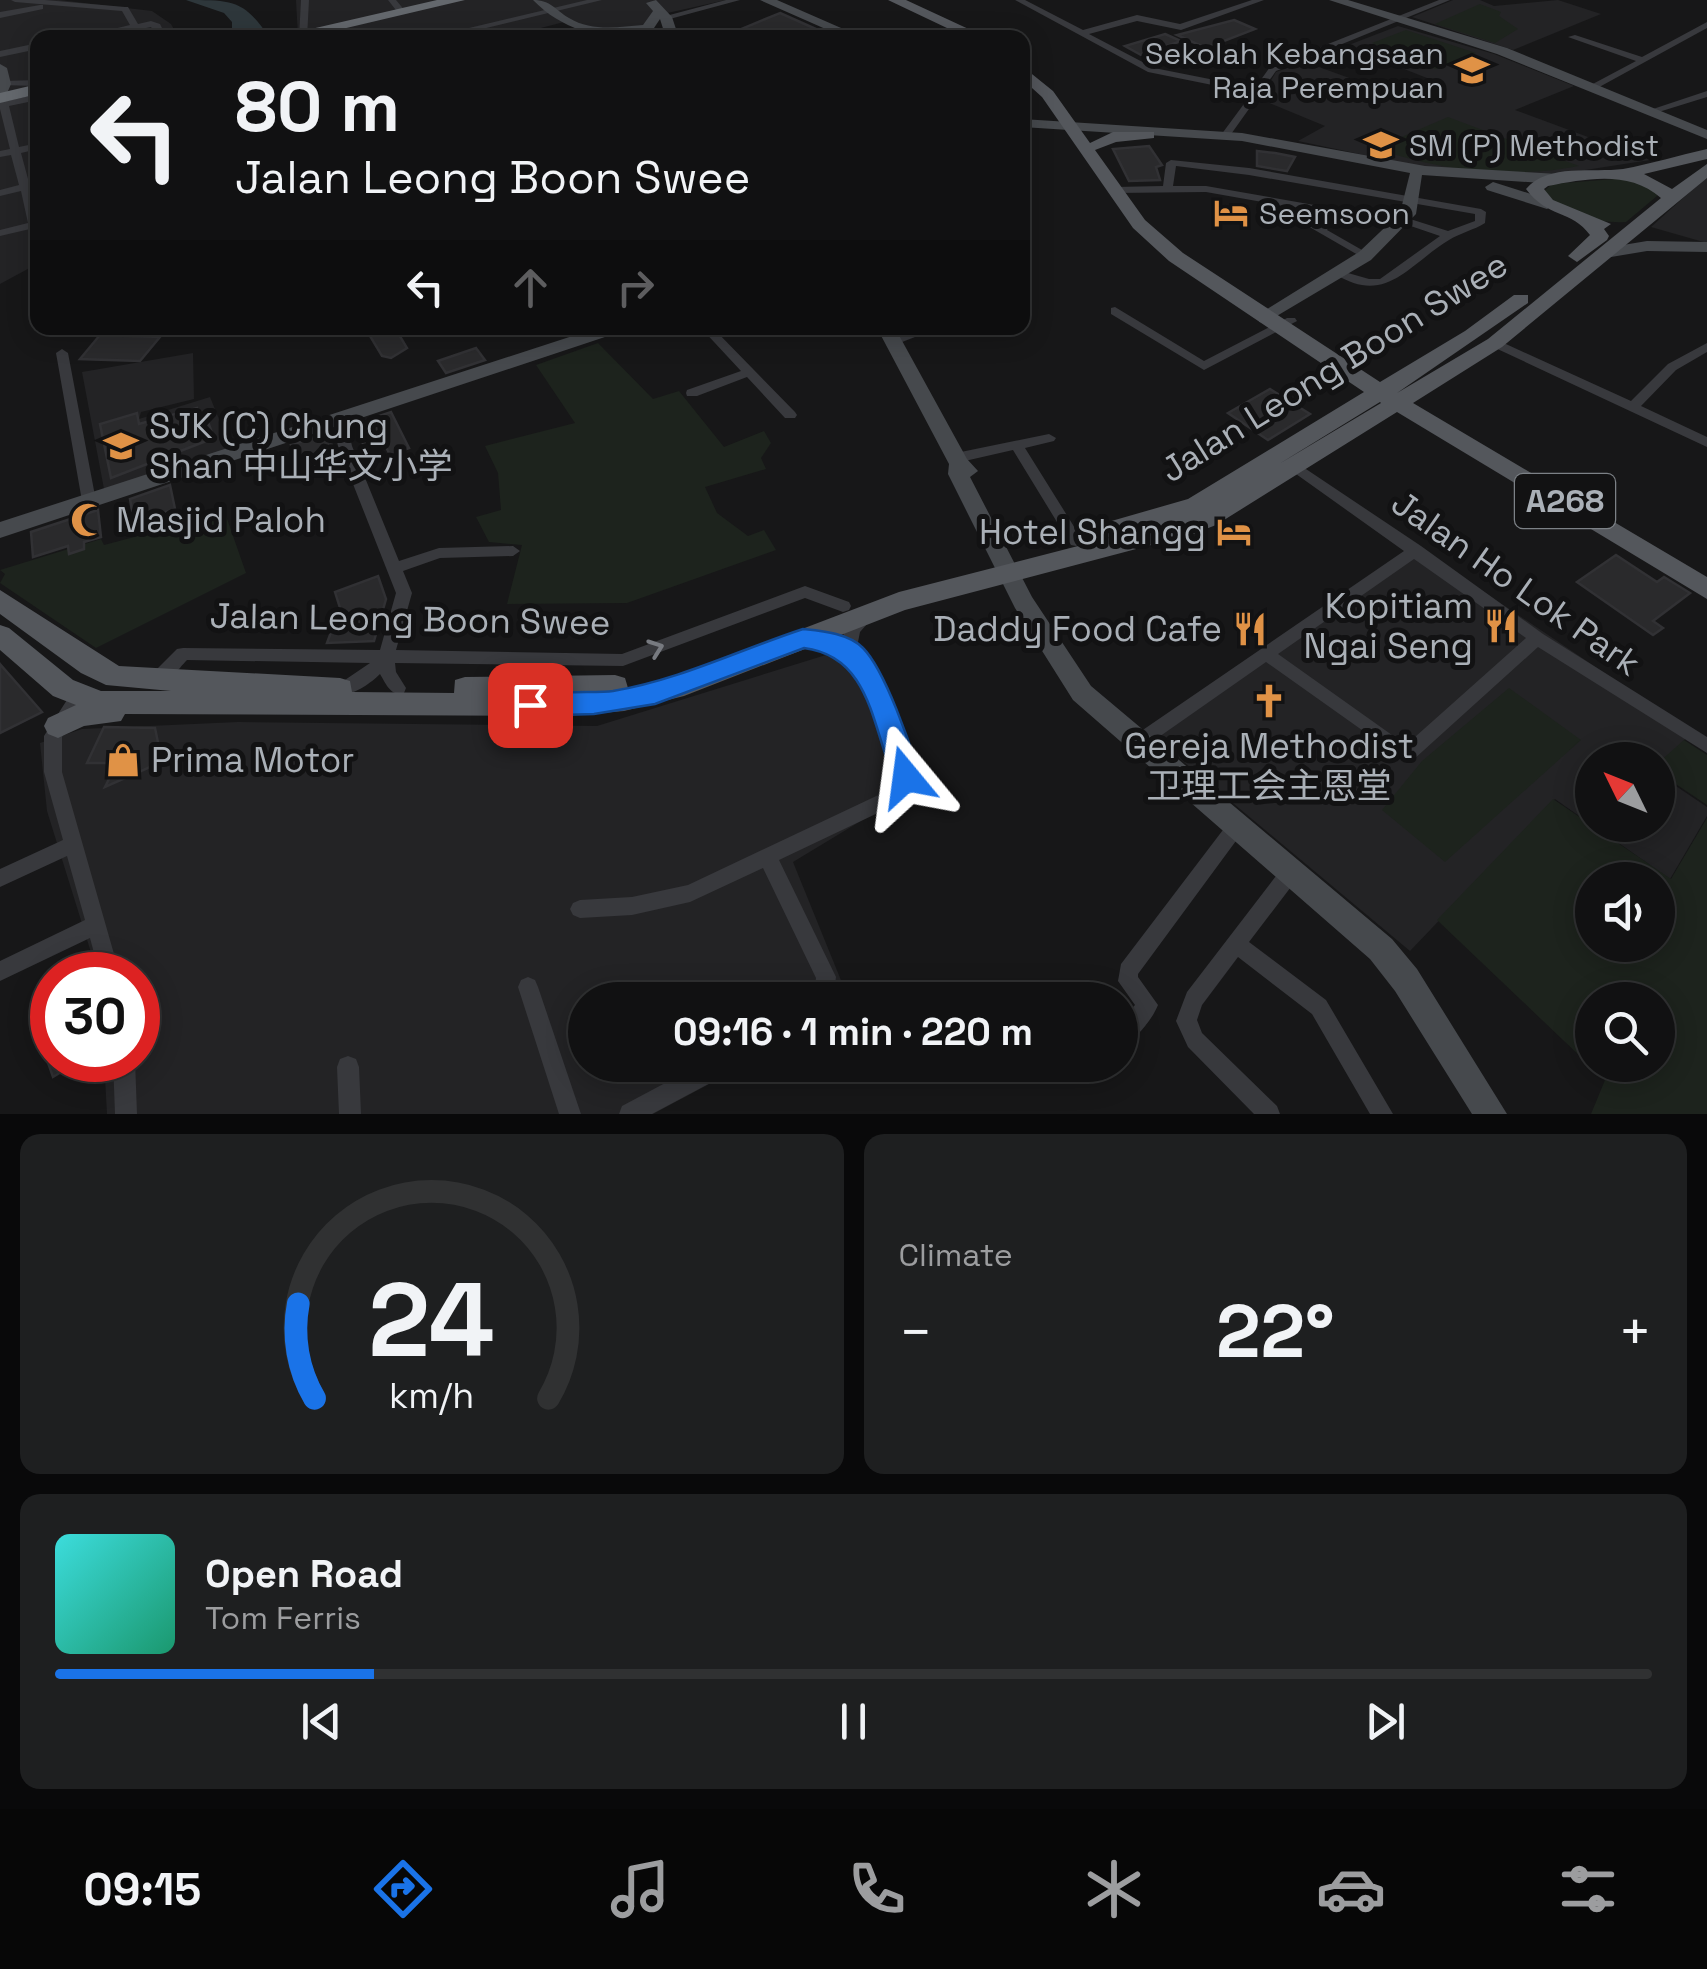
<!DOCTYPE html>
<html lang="en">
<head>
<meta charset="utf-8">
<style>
  body { margin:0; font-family:"Space Grotesk","Noto Sans SC",sans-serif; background:#1e1f20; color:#f1f3f6; height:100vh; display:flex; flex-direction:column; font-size:38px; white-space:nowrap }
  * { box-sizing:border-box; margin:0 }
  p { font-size:32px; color:#9c9d9f }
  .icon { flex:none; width:55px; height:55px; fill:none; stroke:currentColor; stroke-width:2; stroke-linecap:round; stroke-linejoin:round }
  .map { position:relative; height:1114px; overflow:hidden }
  .details { display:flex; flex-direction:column; gap:20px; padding:20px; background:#09090a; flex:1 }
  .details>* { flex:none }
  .top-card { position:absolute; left:30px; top:30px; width:1000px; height:305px; border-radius:20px; box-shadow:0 5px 25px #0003,0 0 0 2px #303132; background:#111112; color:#f1f3f6; overflow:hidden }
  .needle { width:65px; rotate:313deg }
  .buttons { position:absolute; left:1575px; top:742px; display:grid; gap:20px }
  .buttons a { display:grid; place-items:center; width:100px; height:100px; border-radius:50%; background:#111112; box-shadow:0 5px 25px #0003,0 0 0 2px #303132; font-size:50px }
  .speed { position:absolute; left:30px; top:952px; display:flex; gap:20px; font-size:50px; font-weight:700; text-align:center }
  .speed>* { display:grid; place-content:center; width:130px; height:130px; border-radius:50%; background:#111112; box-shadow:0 5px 25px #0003,0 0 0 2px #303132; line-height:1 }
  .speed .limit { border:15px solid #d22; background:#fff; color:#111 }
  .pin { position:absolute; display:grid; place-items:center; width:85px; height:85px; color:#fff; margin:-42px; border-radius:20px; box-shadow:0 5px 15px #0006 }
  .me { position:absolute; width:110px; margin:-55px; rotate:344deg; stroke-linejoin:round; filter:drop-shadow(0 0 8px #0008) }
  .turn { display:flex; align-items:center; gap:35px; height:210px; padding:0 40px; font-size:45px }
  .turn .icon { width:130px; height:130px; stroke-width:2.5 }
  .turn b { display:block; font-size:70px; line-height:85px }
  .lanes { display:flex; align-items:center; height:95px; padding:0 40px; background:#0003; justify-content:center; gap:50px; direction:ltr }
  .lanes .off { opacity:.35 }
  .big { font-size:75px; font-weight:800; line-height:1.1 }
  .details .widget { flex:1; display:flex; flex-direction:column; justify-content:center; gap:15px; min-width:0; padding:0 35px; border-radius:20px; background:#1e1f20 }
  .details .dial { align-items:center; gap:0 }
  .dial svg { height:260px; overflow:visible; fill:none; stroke:#303132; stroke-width:7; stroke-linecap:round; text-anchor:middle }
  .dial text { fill:#f1f3f6; stroke:none }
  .song { display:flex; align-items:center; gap:30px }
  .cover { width:120px; height:120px; border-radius:15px; background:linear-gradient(135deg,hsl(180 70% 55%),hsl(160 70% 35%)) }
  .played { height:10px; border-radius:5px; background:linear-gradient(90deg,#1a73e8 20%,#303132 20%) }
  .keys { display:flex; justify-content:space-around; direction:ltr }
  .heat { display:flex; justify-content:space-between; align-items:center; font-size:55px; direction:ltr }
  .details .tiles { flex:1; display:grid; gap:20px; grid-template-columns:1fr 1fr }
  .widget:last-child { grid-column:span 2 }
  .trip { position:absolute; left:568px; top:982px; width:570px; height:100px; border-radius:50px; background:#111112; box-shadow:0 5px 25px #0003,0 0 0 2px #303132; font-weight:800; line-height:100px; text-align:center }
  .menu { display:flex; height:160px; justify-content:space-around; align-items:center; background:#070707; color:#9c9d9f }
  .menu .icon { width:70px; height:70px }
  .menu .selected { color:#1a73e8 }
  .menu b { font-size:45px; color:#f1f3f6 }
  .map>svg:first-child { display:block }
</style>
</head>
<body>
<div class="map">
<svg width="1707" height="1114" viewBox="0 0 1707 1114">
  <rect width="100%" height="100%" fill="#171718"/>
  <path fill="#232325" d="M0,0h59l93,11 19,13 7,13 -140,1 -1,226 -37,20z
    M296,0h430l-63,14 -17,15 -27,4 -55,-11 -62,16 -204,-1z
    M1453,0h27l14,6 64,-6 43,14 -88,36 -101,-33z
    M1398,26l96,28 80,32 -59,24 135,50 -97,15 -132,-8 -123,-26 27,-15 -65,-27 16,-27 29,-10 94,34 38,-14 -91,-36z
    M1707,178v65l-56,-16 53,-48z
    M193,353l1,46 -53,13 -2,7 71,-22 22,54 -78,25 -5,-15 3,14 -48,14 -22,-117z
    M1416,546l276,186 -34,35v-7h-66v65l-37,-26 -145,152 -262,-219z
    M855,646l72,135 -134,81 56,138h-264v65h160l-92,49h-546l-3,-54h34v-85h-40l-51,-164 -7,-68 42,-14 156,-7 359,4z
    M1658,774l49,33v9l-37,63 -77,-54h65z"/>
  <path fill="#1d231d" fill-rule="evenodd" d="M1480,4l21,8 -2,4 19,13 -23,14 -60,-19z
    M1406,30l70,23 -40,16 -64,-26z
    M1448,117l131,49c-64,13 -142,5 -203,-18z
    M1626,178l30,13 1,5 -31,26c-27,2 -66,-9 -83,-30l9,-8z
    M598,343l55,56 26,-8 45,56 40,-16 7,12 -10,15 5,11 -61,18 12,26 31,23 16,-6 12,20 -149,53 -120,1 15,-59 -33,-3 -13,-25 25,-7 -3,-37 -13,-27 90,-23 -39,-58z
    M225,513l21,60 -150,75 -96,-65 5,-9 -5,-4 101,-31 3,6z
    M1509,688l72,52 -136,122 -63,-52 40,-49z
    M1684,740l23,15v50l-49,-33v-9z
    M1553,799l118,80 36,-61v296h-116l14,-34 -168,-160zM1592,880h66v65h-66zM1592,1000h66v65h-66z"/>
  <path fill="#2e373b" d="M186,0c47,0 58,0 83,37h-37v-15l-8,-9z"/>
  <path fill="#2a2a2c" stroke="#313134" stroke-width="2.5" d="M780,13l56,25h-114v-1z
    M1234,20l21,9 -49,19 -29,-13z
    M1165,34l16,7 -40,14 -16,-9z
    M1149,146l13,19 -6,2 4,13 -31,1 -16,-32z
    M1257,151l18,2 20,4 -8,14 -30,-5z
    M395,328l12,20 -16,10 -9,-2 -12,-20z
    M100,335l60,2 -20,24 -60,-2z
    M476,348l9,12 -39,13 -8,-12z
    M1270,389l40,25 -42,26 -40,-27z
    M197,408l3,7 5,-1 9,24 -103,40 -11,-54 37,-11 2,11z
    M391,412l18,36 -19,7 -4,-8 -18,6 -9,-17 5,-15z
    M327,433l12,29 -36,11 -12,-28z
    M170,485l5,24 -41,13 -4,-23z
    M98,510l3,27 -17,5v7l-15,5 -1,-8 -35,11 -2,-25z
    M1616,555l41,27 7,-5 26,16 -37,28 10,7 -10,7 -76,-53z
    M378,576l8,23 -12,42 -47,2 13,-35 -5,-16z
    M0,664l42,48 -42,21z
    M104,727l51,1 6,29 -13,11 -43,19 12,-24h-30z
    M52,1022v38h29l-28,17 -16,-46z"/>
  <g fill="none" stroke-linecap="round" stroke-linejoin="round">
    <path fill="#38393d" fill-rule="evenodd" d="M11,0h34l80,7h3l10,17 13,-3 9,3 7,14h-9l-7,-11 -55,11h-20l54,-13 -8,-14 -107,-9z
      M301,0h8l-2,38h-8z
      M388,0h8l10,12 -1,2h-6z
      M587,0h15l-157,38h-18z
      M726,0h14l-74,20 -4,-3z
      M1015,0h10l58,30 54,-15 43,9 72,-24h12l-83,30 -44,-9 -48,13 65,34 101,20 15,-21 169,-67h11l-174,71 -47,66 -3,1 -5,-3 31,-42 -104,-21z
      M40,5h3v4l-43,9v-6z
      M1707,22v6l-115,63 -3,-1v-4l47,-25 -68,-24 7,-2 67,22z
      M38,43v6l-38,8v-6z
      M38,80v6l-38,-1 4,-4z
      M1707,91v6l-58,18 -5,-3z
      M38,94v6l-29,6 10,41 19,-4v6l-17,4 17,63v26l-6,-3 -2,-10 -30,7v-6l28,-7 -7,-32 -21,5v-6l19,-5 -8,-30 -11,2v-6l10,-2 -10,-40v-13h5l2,5z
      M1171,160l78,8 232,41 5,3 -1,11c-11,7 -25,10 -36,17 -41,25 -63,66 -114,34l6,-3 28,8h11l60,-43 -41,-14v-4h8l41,13 27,-10v-7l-226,-39 -73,-9 -3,20h33l131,23 1,2 -11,19 42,24 2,2 -6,3 -97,-56 -62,-11 -91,1 -5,-3 5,-3 48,-1 3,-23zM1286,206l40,7 -7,12z
      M1115,307l89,54 83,-43h8l2,3 -93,49 -93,-56v-6z
      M701,328h12l82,84 2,3 -2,3h-10l-38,-41 -50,19h-10l-1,-3 1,-3 54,-19z
      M921,328h17l-41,16 -4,1 -6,-4z
      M1495,339l136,62 37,-37 39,-21v9l-31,18 -35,36 66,31v10l-216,-101 -2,-3z
      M62,349l6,4 28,148 -7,5 -7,-5 -26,-148z
      M339,415l7,4 6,27 47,115 40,-13 74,-2 7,5 -7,5 -73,2 -37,13 9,22 -16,57 226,4 183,-68 44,16 2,4 -2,4 -6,2 -38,-14 -182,68 -228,-3 1,9 10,16 -2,5c-13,4 -18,-9 -24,-19 -9,9 -28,23 -41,20l-2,-5 2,-5 31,-21 -183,-3c-10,10 -20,28 -35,24l-2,-5 2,-5 25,-25 6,-1 197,2 16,-57 -58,-147 -6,-27z
      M1049,434l7,4 -2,3 -29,7 58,93 -7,5 -5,-1 -58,-95 -57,13 -7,-5 7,-5z
      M1294,461l127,85 122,88 164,103v16l-169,-106 -125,113 -6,2 -141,-100 -120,84 -6,2 -6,-2 -3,-5 3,-5 270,-185 -115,-82 -2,-3zM1414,559l112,79 -120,107 -128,-91z
      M866,610l6,2 2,4 -14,16 -2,10 57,124 -3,21 -11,15 -122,58 57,117 -3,23h-20l3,-22 -53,-110 -73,34 -58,13 -52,3 -7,-3 -3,-6 3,-6 7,-3 52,-3 56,-12 201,-95 6,-6 2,-18 -47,-107 -22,-11 -28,-5 -2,-4 2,-4c13,-4 31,-1 42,5 3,-13 10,-26 24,-30z
      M78,690l6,2 2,5 -24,40v35l58,203h-20l-10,-37 -90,43v-20l85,-41 -18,-64 -67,31v-18l63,-29 -19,-68v-36l28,-44z
      M1238,816l6,2 3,6 -3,6 -106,144v3l20,28c-6,15 -23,36 -38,42v-26l15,-16 -17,-24 3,-17 111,-146z
      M1293,860l7,3 2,6 -2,6 -51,67 77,58 67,114h-23l-58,-100 -74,-57 -36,48 -5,15 5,13 75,73 3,8h-26l-66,-67 -12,-26 11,-29 99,-129z
      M528,977l7,3 3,7 43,127h-22l-41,-127 3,-7z
      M348,1056l8,3 3,8 2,47h-22l-2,-47 3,-8z
      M113,1060h22l2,54h-22z
      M699,1065h33l-3,8 -77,41h-33l3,-8z"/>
    <path fill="#46494d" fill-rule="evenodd" d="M533,0c18,0 22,10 36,18 23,14 50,9 74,7l10,-14 -7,-8 10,-3 16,17 7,21h-13l-6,-19 -8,12 -21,3 8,4c-41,0 -77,-8 -106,-38z
      M760,0h17l87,38h-18z
      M1329,0h19l159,48 200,82v9l-210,-85z
      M0,64l7,4 4,16 -6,14 -5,1z
      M1022,119l220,14 183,33 133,8 8,5 -8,5 -136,-9 -6,39 -45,46 -106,63 -6,-1v-8l100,-62 41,-39 10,-40 -168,-32 -220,-14z
      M1493,182l60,19 2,3 -8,5 -60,-19 -2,-3z
      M1647,241l60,1v10l-60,-1 -42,7 -8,-5 8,-5z
      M597,328h26l-3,4 -620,206v-16z
      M877,328h18l72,131 11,12 -8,6 62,120 59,89 301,253 25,30 90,145h-35l-77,-123 -25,-32 -297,-259 -58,-92 -67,-134 1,-10z"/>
    <path fill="#54575c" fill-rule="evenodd" d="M888,0h18l82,38h-20z
      M1022,66l31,25 37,52 23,-11h41v6l-38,4 -21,8 50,70 38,33 197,129 85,-51 49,-36h14v8l-131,90 91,-54 173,-141c-32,-28 -75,-19 -113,-12l-4,3 9,11 58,24 -7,5 5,7 -2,4 -30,22 -9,-6 22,-21c-18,-25 -43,-17 -64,-46 22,-26 67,-16 97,-20 28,-5 56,-14 84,-20v10l-63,15 28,15 35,-25v14l-205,169 -89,56 294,174v22l-310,-187 -181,113 -23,9 -288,76 -221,86 -60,15 -57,5 -442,-2 -4,7 -37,5 -26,12 -10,-4 -4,-8 4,-8 28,-13 -23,-9 -53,-46v-25l9,3 64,52 28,11h70l-65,-6 -25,-12 -81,-59v-24l119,76 221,12 10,3 2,11 102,1 1,-13 10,-3 150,-2 10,3 3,10 53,-13 218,-83 210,-54 -11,-8 3,-6 87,-25 176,-107 -195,-131 -36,-33 -91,-131 -20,-18zM1380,402l1,1 -102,61z"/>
    <path fill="#64686d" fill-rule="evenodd" d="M437,0h28l-161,38h-32z
      M38,84v10l-38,9v-10z"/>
  </g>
  <defs><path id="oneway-chevron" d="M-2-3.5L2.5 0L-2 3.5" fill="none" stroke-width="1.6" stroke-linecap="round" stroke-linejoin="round" transform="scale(2.5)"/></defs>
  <use stroke="#777a80" href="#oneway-chevron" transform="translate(656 648) rotate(-20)"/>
  <path fill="#1a73e8" stroke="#114b97" stroke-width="2.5" d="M803,629c19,2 45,4 60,19 22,22 48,98 57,129l-4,8h-19c-25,-51 -23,-128 -93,-137l-149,56 -61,10 -64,2 -13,-11c9,-17 75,-11 96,-14 66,-11 126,-41 190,-62z"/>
  <defs>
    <g id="school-bare" transform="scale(2.7)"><path d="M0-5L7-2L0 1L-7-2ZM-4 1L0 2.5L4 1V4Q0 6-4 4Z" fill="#e09246" stroke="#121213" stroke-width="2.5" paint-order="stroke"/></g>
    <g id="hotel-bare" transform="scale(2.7)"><path d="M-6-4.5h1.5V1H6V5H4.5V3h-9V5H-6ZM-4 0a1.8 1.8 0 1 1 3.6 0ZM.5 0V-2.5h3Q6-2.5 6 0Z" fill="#e09246" stroke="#121213" stroke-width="2.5" paint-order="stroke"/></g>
    <g id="mosque-bare" transform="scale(2.7)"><path d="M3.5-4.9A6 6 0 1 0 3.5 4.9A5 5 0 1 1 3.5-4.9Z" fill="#e09246" stroke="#121213" stroke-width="2.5" paint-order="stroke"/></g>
    <g id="restaurant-bare" transform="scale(2.7)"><path d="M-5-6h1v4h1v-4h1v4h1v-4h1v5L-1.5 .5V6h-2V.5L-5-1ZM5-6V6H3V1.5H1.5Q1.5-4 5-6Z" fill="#e09246" stroke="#121213" stroke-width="2.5" paint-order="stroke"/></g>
    <g id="church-bare" transform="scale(2.7)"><path d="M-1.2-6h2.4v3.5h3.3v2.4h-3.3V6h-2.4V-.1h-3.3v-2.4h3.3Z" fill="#e09246" stroke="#121213" stroke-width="2.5" paint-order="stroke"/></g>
    <g id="shop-bare" transform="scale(2.7)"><path d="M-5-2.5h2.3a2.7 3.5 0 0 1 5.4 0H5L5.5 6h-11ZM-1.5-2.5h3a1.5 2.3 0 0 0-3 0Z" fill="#e09246" stroke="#121213" stroke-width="2.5" paint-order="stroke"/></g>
  </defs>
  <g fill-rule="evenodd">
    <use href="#school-bare" x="1472" y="70"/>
    <use href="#school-bare" x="1381" y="145"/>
    <use href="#hotel-bare" x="1231" y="213"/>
    <use href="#school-bare" x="121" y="446"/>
    <use href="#mosque-bare" x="88" y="520"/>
    <use href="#hotel-bare" x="1234" y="532"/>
    <use href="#restaurant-bare" x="1501" y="626"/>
    <use href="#restaurant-bare" x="1250" y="629"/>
    <use href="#church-bare" x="1269" y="701"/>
    <use href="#shop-bare" x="123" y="760"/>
  </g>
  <g text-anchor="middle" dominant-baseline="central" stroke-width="10" stroke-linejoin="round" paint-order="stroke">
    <g font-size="30" fill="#aab0b7" stroke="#121213" text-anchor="start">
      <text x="1444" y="53" text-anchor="end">Sekolah Kebangsaan<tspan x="1444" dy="34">Raja Perempuan</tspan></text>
      <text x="1409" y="145">SM (P) Methodist</text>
      <text x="1259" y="213">Seemsoon</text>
    </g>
    <rect fill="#121213" stroke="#7c8186" stroke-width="2.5" x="1515" y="474" width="100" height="54" rx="8"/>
    <g font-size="32" font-weight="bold" fill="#aab0b7">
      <text x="1565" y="501">A268</text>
    </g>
    <g font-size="35" fill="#aab0b7" stroke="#121213">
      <text transform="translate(1334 367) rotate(-32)">Jalan Leong Boon Swee</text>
      <text transform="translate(1516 583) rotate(35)">Jalan Ho Lok Park</text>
      <text transform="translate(410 619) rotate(1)">Jalan Leong Boon Swee</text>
    </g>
    <g font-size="35" fill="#aab0b7" stroke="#121213" text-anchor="start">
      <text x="149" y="426">SJK (C) Chung<tspan x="149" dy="40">Shan 中山华文小学</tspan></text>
      <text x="116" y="520">Masjid Paloh</text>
      <text x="1206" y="532" text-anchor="end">Hotel Shangg</text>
      <text x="1473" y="606" text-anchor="end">Kopitiam<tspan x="1473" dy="40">Ngai Seng</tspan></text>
      <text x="1222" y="629" text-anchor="end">Daddy Food Cafe</text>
      <text x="1269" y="746" text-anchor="middle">Gereja Methodist<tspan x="1269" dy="40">卫理工会主恩堂</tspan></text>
      <text x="151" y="760">Prima Motor</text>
    </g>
  </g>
</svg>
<div class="buttons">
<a><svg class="needle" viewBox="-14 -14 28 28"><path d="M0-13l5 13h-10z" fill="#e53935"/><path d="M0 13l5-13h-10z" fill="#9c9d9f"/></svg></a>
<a><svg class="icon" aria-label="sound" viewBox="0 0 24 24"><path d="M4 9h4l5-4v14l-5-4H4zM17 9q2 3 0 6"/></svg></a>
<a><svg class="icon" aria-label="search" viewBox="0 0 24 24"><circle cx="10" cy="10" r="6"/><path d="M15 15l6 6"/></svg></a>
</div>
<div class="speed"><div class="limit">30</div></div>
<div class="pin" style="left:530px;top:705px;background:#d93025"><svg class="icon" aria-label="arrive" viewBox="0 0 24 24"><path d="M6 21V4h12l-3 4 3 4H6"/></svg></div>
<svg class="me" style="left:906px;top:777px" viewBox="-20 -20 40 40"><path d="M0-17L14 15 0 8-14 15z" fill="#1a73e8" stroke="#fff" stroke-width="4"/></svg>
<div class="trip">09:16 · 1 min · 220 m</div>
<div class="top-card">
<div class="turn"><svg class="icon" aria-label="left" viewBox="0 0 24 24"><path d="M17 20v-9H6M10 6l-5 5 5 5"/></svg><div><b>80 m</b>Jalan Leong Boon Swee</div></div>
<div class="lanes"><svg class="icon" aria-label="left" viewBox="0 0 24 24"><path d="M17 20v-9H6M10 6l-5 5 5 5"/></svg><svg class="icon off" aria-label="ahead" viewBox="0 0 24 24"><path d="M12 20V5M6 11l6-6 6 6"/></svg><svg class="icon off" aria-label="right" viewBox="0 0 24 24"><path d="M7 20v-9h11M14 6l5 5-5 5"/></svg></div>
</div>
</div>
<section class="details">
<div class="tiles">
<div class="widget dial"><svg viewBox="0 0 100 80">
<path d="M14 69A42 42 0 1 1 86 69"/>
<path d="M14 69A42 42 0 0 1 9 40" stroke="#1a73e8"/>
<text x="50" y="56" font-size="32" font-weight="700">24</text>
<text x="50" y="72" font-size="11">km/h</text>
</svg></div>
<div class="widget"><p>Climate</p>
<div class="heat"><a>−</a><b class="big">22°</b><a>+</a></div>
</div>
<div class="widget">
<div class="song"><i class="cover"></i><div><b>Open Road</b><p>Tom Ferris</p></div></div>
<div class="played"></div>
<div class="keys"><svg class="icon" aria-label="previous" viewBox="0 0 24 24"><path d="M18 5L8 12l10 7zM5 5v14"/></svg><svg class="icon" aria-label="pause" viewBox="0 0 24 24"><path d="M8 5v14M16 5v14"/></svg><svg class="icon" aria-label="next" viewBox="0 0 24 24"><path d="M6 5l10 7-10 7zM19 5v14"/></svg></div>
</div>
</div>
</section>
<nav class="menu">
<b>09:15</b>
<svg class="icon selected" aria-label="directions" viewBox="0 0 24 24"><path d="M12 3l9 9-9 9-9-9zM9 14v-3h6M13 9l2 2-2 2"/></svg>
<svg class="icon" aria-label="music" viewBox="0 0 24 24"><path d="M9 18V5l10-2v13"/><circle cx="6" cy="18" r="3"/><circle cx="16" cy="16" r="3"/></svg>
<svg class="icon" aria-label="phone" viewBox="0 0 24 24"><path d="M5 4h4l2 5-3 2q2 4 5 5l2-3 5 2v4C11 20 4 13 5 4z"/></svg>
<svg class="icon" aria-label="climate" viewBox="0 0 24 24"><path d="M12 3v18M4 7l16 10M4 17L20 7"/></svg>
<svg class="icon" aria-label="car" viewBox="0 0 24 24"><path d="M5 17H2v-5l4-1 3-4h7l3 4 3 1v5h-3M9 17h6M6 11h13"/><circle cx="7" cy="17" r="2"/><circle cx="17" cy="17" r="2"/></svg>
<svg class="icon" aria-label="filters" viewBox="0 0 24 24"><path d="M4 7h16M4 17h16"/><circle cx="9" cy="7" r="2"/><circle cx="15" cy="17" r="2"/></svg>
</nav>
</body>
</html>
